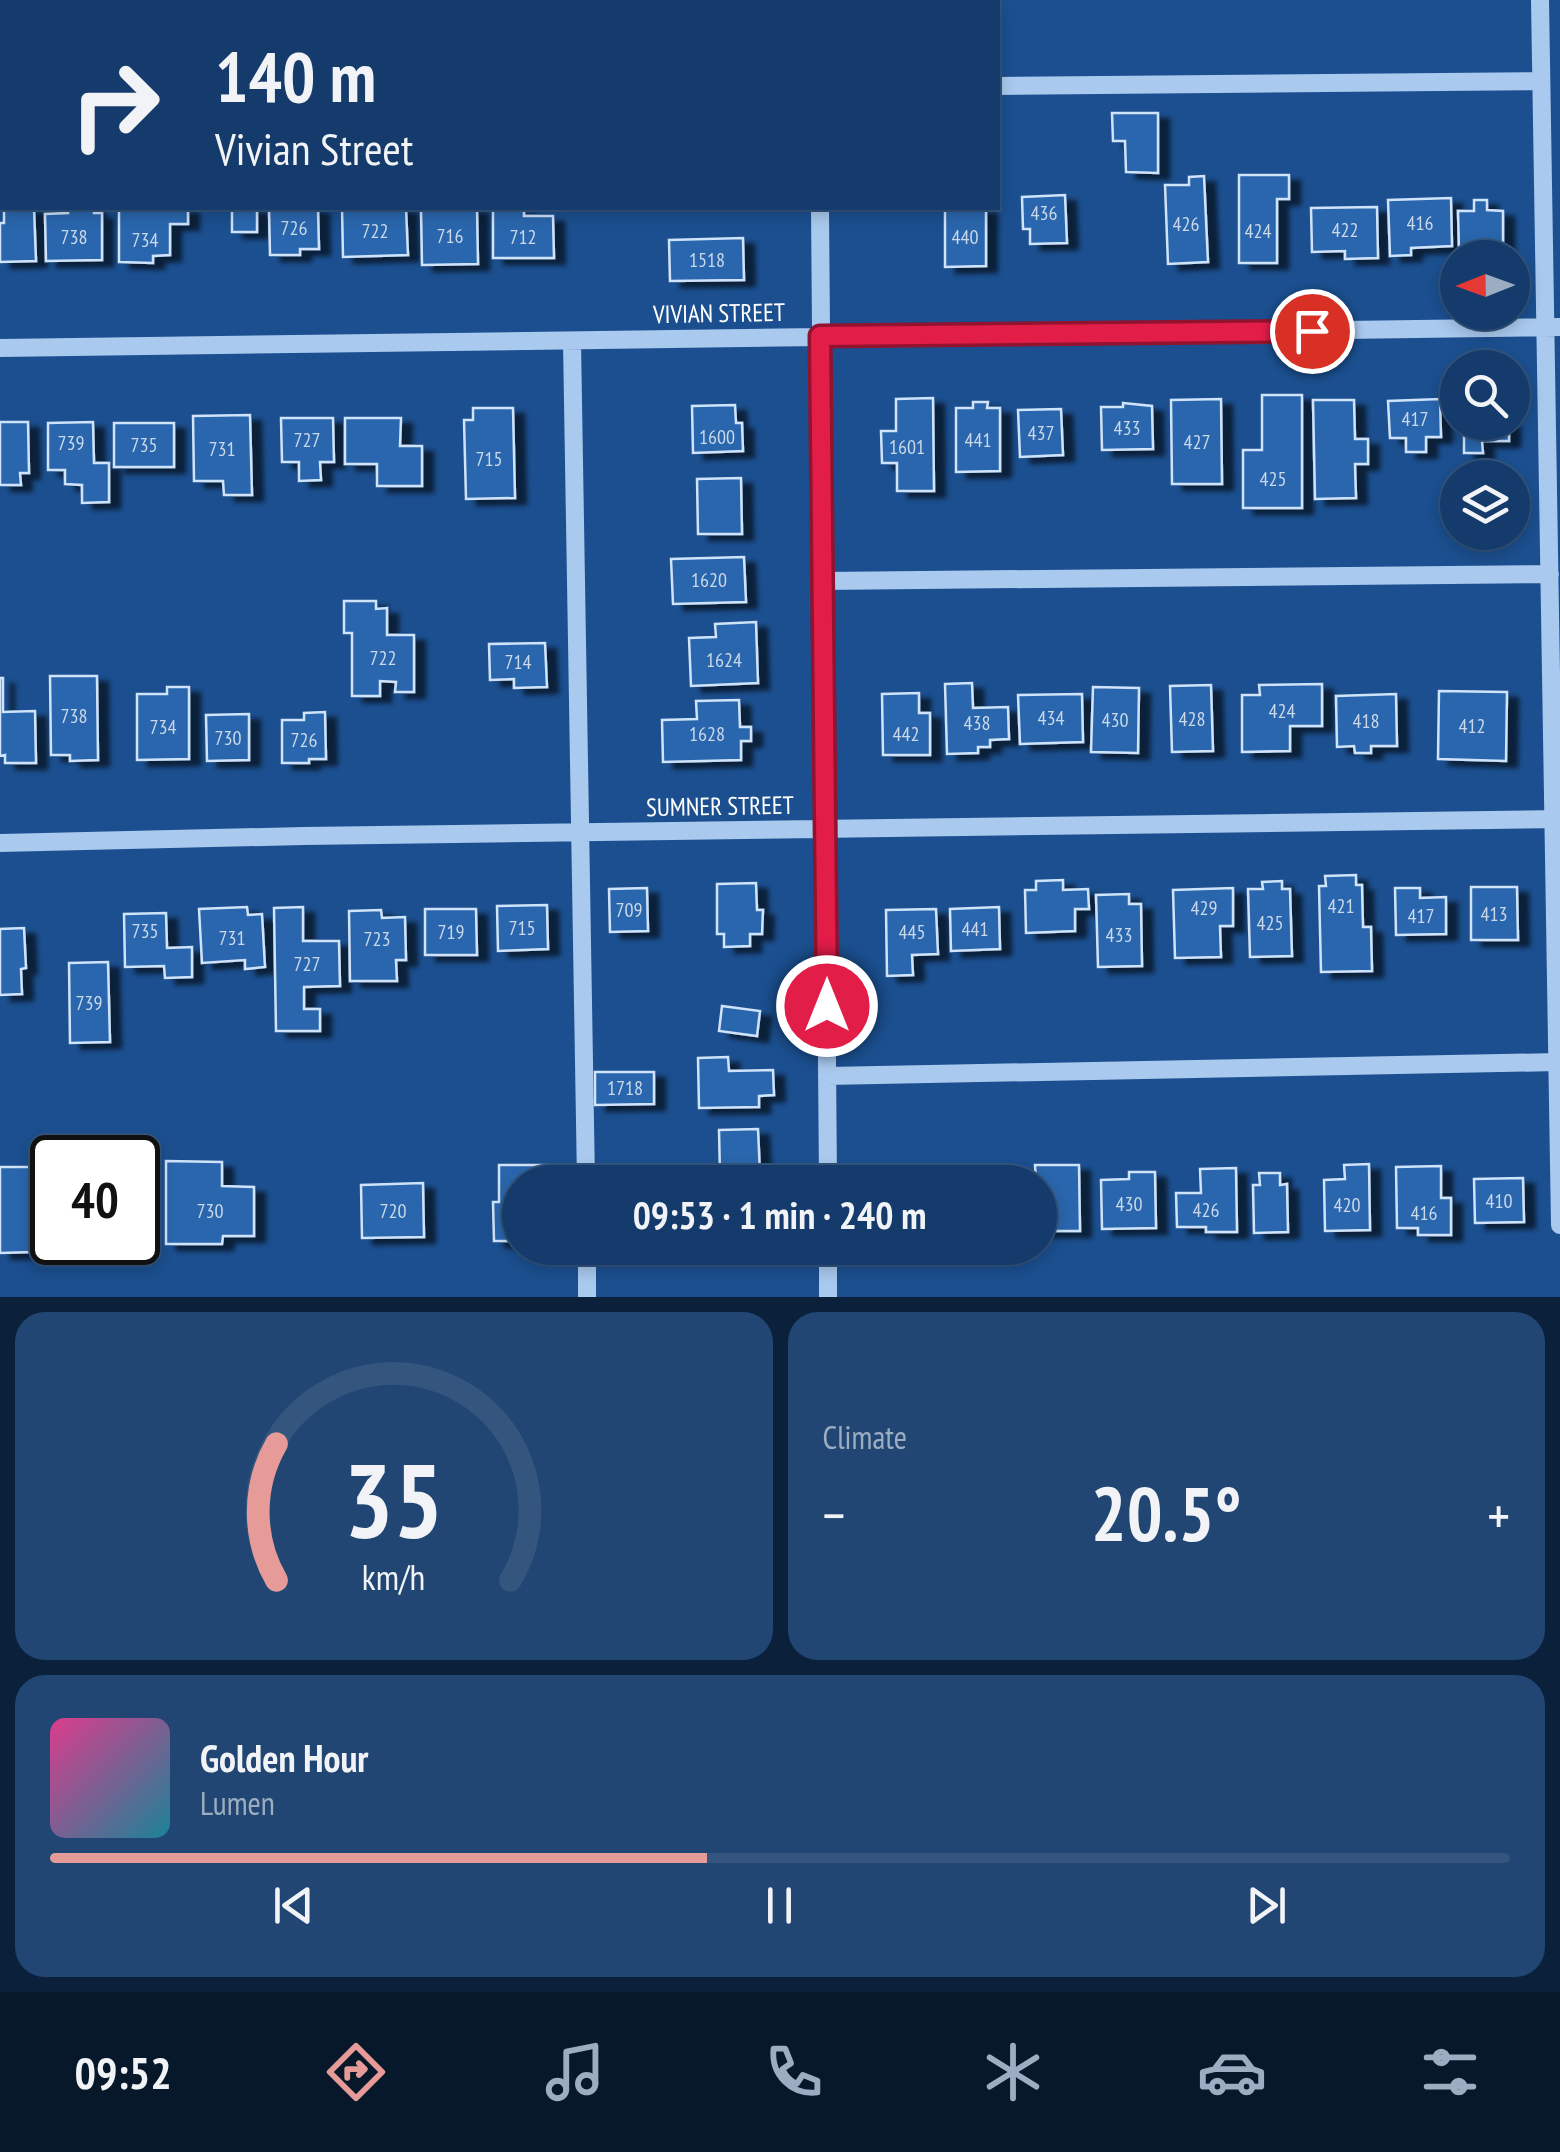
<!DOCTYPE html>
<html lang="en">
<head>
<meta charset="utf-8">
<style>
  body { margin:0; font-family:"PT Sans Narrow",sans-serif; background:#214673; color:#f1f3f6; height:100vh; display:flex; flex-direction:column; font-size:38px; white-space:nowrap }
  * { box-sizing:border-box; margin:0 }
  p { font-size:32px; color:#9dadc1 }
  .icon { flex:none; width:55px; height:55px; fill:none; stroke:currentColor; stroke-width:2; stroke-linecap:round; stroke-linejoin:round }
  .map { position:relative; height:1297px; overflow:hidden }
  .details { display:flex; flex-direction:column; gap:15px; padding:15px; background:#0b203b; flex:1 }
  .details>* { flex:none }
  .guide { position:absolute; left:0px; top:0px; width:1000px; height:210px; box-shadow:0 5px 15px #0003,0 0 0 2px #33557e; background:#143b6b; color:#f1f3f6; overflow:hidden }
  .needle { width:65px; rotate:269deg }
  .fabs { position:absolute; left:1440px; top:240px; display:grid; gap:20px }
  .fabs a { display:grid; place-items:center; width:90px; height:90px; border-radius:50%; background:#143b6b; box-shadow:0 5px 15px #0003,0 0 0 2px #33557e; font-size:50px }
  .speed { position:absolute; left:30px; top:1135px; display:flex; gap:20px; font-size:50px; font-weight:700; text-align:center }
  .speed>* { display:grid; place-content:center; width:130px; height:130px; border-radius:50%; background:#143b6b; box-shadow:0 5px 15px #0003,0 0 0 2px #33557e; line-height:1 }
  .speed .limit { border:5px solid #111; border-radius:15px; background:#fff; color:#111 }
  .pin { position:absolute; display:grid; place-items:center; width:85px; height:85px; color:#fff; margin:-42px; border:5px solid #fff; border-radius:50%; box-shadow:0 2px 10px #0007 }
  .me { position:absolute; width:110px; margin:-55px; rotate:0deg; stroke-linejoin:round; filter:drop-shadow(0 0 8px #0008) }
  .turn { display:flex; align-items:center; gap:35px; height:210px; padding:0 50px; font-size:45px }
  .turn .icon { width:130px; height:130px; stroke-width:2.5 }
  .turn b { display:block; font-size:70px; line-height:85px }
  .big { font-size:75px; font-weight:700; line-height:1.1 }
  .details .tile { flex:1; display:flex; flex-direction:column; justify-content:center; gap:15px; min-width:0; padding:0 35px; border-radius:30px; background:#214673 }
  .details .dial { align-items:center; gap:0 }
  .dial svg { height:260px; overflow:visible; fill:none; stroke:#33557e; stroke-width:7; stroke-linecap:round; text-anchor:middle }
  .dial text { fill:#f1f3f6; stroke:none }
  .song { display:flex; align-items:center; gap:30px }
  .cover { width:120px; height:120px; border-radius:15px; background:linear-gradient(135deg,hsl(330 70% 55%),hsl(190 70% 35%)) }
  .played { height:10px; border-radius:5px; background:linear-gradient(90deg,#e69b98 45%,#33557e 45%) }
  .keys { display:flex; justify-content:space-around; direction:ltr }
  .heat { display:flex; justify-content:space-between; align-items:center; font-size:55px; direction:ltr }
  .details .tiles { flex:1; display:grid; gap:15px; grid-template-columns:1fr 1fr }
  .tile:last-child { grid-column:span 2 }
  .trip { position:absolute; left:502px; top:1165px; width:555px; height:100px; border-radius:50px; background:#143b6b; box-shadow:0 5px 15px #0003,0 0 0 2px #33557e; font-weight:700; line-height:100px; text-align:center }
  .menu { display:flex; height:160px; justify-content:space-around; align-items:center; background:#08182b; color:#9dadc1 }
  .menu .icon { width:70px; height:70px }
  .menu .current { color:#e69b98 }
  .menu b { font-size:45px; color:#f1f3f6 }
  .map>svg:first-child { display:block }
</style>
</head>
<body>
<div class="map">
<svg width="1560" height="1297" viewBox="0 0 1560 1297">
  <defs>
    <filter id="shadow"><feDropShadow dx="11" dy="6" stdDeviation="2.5" flood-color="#0009"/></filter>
  </defs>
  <rect width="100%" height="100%" fill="#1b4f8f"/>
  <path fill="#2a66ad" stroke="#cfe3fa" stroke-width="2.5" filter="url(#shadow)" d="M168,0h41v2h-41z
    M1112,113h46v60l-32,-1 -1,-31h-12z
    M1239,175h50v24h-12v64h-38z
    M1204,176l4,86 -40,2 -3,-79h24v-8z
    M1065,195l2,48 -37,1v-15h-7l-1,-32z
    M1451,198l1,48 -41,2v7l-21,1 -2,-56z
    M1474,200h13v10l16,1v39h-12v8h-17v-8l-15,1 -1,-40h16z
    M1377,207l1,51 -33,1v-8l-33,1 -1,-44z
    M4,208h30l2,53 -36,1v-39h4z
    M68,208h26v5h8v47l-56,1 -1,-47 23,-1z
    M119,208h69v16h-18v31l-17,1v7l-34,-1z
    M232,208h25v24h-25z
    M269,208h49l1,41h-19v6h-30z
    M342,208h64l2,47 -65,2z
    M421,208h56l1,56 -56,1z
    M945,208h41v58l-41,1z
    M493,209h31v7h29l1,42h-61z
    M743,238l1,42 -74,1 -1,-41z
    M1262,395h40v113h-59v-58h19z
    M933,398l1,93h-37v-28h-15l-1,-32h15v-32z
    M1221,399l1,85h-50l-1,-84z
    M1440,399l1,38h-15v15h-20v-14h-16l-2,-37z
    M1313,400h41l1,39h13v25h-13l1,34 -41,1z
    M973,402h15l-1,6h13v63l-44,1v-64h17z
    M1123,403l29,3 1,43 -51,1 -1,-43h22z
    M735,405l1,18h6l1,28 -50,2 -1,-47z
    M473,408h40l2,90 -49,1 -2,-79h9z
    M1061,409l2,46 -43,2 -2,-47z
    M250,415l2,80h-28l-1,-14h-29l-1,-65z
    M281,418h52l1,44h-14l1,18 -22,1v-19h-17z
    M345,418h56l-1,28h22v40h-45v-22h-32z
    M0,422h28l1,51h-9l1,12h-21z
    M93,422l1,41h15v39l-27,1v-18l-17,-1v-14h-17v-47z
    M1464,422h45v19h-27l1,12h-19z
    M114,423h60v44h-60z
    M741,478l1,56h-44l-1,-55z
    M744,557l2,45 -73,2 -2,-45z
    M344,601h32v8l11,-1v27h27v57h-19l1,-10 -16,-1v15h-28v-63h-8z
    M756,622l2,61 -67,3 -2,-48 27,-1 -1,-13z
    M545,643l2,44 -33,1v-9l-24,1 -1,-36z
    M50,676h47l1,84 -28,1v-6h-19z
    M0,678h3v34l32,-1 1,52h-31v-8l-5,1z
    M972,683l1,25 35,-1 1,32 -19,1v7h-12v6l-31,1 -2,-70z
    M1322,684v42h-32v25l-48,1v-57h18l-1,-10z
    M1211,685l2,66 -41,1 -2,-66z
    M167,687h22v72l-52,1v-66h30z
    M1093,687l46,1 -1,65 -47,-1z
    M1439,691l68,1 -1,69 -68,-2z
    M919,693v20h11v42h-47l-1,-61z
    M1082,694l1,48 -63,2 -2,-49z
    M1396,694l1,52h-26v7h-16l-1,-7 -17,1 -1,-51z
    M739,700l1,27h11v14h-10v19l-78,2 -1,-42 35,-1 -1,-18z
    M325,712l1,47h-17v4h-27v-43h22v-7z
    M249,714v46l-42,1 -1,-46z
    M1356,875v10h6l1,42h8l1,44 -51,1 -2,-86h7l-1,-10z
    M1063,880v10l25,-1 1,20h-14v22l-49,2 -1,-43h11v-9z
    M1282,881v8h8l2,67 -42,1 -2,-68h15l-1,-7z
    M756,883l1,27h6l-1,24h-12v12l-26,1v-13h-7v-50z
    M1471,887h46l1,53h-47z
    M647,888l1,43 -38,1 -1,-43z
    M1233,888v38h-13l1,31 -46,1 -2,-68z
    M1395,888h25v10l26,-1v37l-50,1z
    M1129,894v10h12l1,62 -44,1 -2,-72z
    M547,905l1,44 -50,2 -1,-45z
    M247,907l1,8 14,-1 3,53 -20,2v-9l-43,3 -3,-54z
    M303,907v34h36l1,45 -36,1v22h16v22h-44l-2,-123z
    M999,907l1,42 -49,2 -1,-42z
    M425,909h51l1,46h-52z
    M936,909l2,45 -26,1 1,20 -26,1 -1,-66z
    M381,910l1,8 23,-1 1,43h-10l1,21h-47l-1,-70z
    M166,913l1,35 25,-1v30l-27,1 -1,-12 -39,1 -1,-53z
    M24,928l2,40 -5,1 1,25 -22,1v-66z
    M108,962l2,80 -40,1 -1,-80z
    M722,1006l38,5 -3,25 -38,-5z
    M728,1057l1,14 44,-1 1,25 -15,1v11l-60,1 -1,-50z
    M595,1072h59v32l-59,1z
    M758,1129l2,45 -40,1 -1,-45z
    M136,1150v8h-46v-7z
    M166,1161l56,1v24l32,1v49h-31l-1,8h-56z
    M1369,1164l1,66 -45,1 -1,-51 21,-1 -1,-14z
    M499,1165h50l1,17h-30v59h-26l-1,-39h6z
    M1035,1165h44l1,66h-40v-49h-4z
    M1441,1166v32h10v37h-33v-7h-21l-1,-61z
    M0,1167h31l2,85 -33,1z
    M1236,1168l1,64h-31v-5h-29l-1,-34h25l-1,-24z
    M1129,1172h26l1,56 -54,1 -1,-49 28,-1z
    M1259,1173h21v12l7,-1 1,48 -34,1 -1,-48h7z
    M1523,1178l1,44 -49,1 -1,-44z
    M423,1183l1,54 -62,1 -1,-53z
    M521,1248h29v3h-29z
    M726,1248h33v4l-33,1z"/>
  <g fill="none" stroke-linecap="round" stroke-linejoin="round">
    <path stroke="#a9c9ee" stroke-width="18" d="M818,0v2
      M1540,0l20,1225
      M998,86l543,-5
      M820,208l8,974
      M572,341l14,841
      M0,348l1560,-21
      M823,581l727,-7
      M0,843l304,-7 1256,-17
      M827,1076l731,-14
      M587,1248v49
      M828,1248v49"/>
  </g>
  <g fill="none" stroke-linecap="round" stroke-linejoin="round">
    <g stroke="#92132f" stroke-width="25">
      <path id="route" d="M827,1006l-7,-670 492,-5"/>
    </g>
    <use href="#route" stroke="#e11d48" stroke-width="18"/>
  </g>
  <g text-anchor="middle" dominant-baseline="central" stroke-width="10" stroke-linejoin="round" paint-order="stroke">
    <g font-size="20" fill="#cad9ea">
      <text x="1044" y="213">436</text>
      <text x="1420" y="223">416</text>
      <text x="1186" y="224">426</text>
      <text x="294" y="228">726</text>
      <text x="1345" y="230">422</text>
      <text x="375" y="231">722</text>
      <text x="1258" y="231">424</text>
      <text x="450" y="236">716</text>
      <text x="74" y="237">738</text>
      <text x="523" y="237">712</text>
      <text x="965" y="237">440</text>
      <text x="145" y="240">734</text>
      <text x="707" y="260">1518</text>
      <text x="1415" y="419">417</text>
      <text x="1127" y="428">433</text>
      <text x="1041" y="433">437</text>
      <text x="717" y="437">1600</text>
      <text x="307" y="440">727</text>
      <text x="978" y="440">441</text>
      <text x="1197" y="442">427</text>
      <text x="71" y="443">739</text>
      <text x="144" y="445">735</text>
      <text x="907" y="447">1601</text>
      <text x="222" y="449">731</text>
      <text x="489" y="459">715</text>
      <text x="1273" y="479">425</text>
      <text x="709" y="580">1620</text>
      <text x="383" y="658">722</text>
      <text x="724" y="660">1624</text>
      <text x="518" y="662">714</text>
      <text x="1282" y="711">424</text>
      <text x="74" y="716">738</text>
      <text x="1051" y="718">434</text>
      <text x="1192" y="719">428</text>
      <text x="1115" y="720">430</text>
      <text x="1366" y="721">418</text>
      <text x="977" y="723">438</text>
      <text x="1472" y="726">412</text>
      <text x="163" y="727">734</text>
      <text x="707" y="734">1628</text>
      <text x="906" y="734">442</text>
      <text x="228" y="738">730</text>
      <text x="304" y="740">726</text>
      <text x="1341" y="906">421</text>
      <text x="1204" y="908">429</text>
      <text x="629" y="910">709</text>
      <text x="1494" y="914">413</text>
      <text x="1421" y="916">417</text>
      <text x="1270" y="923">425</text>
      <text x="522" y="928">715</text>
      <text x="975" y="929">441</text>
      <text x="145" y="931">735</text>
      <text x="451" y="932">719</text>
      <text x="912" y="932">445</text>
      <text x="1119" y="935">433</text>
      <text x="232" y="938">731</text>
      <text x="377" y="939">723</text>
      <text x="307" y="964">727</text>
      <text x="89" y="1003">739</text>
      <text x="625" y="1088">1718</text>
      <text x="1499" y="1201">410</text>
      <text x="1129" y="1204">430</text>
      <text x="1347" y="1205">420</text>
      <text x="1206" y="1210">426</text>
      <text x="210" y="1211">730</text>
      <text x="393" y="1211">720</text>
      <text x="1424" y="1213">416</text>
    </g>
    <g font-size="25" fill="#fff" stroke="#1b4f8f">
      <text transform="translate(719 313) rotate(-1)">VIVIAN STREET</text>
      <text transform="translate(720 806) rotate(-1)">SUMNER STREET</text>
    </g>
  </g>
</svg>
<div class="fabs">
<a><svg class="needle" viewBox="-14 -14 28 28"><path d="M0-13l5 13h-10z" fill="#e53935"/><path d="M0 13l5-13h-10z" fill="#9dadc1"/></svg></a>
<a><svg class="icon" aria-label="search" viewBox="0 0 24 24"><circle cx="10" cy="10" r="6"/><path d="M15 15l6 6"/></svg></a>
<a><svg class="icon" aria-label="layers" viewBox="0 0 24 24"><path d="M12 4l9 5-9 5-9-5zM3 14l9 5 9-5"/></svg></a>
</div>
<div class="speed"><div class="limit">40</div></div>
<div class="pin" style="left:1312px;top:331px;background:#d93025"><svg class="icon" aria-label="arrive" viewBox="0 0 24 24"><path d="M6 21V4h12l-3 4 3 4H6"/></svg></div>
<svg class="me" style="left:827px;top:1006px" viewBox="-20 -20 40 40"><circle r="17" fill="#e11d48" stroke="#fff" stroke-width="3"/><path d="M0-11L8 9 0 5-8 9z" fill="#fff"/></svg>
<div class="trip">09:53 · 1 min · 240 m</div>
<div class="guide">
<div class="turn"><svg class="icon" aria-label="right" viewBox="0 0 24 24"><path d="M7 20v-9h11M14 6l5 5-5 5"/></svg><div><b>140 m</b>Vivian Street</div></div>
</div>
</div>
<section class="details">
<div class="tiles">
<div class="tile dial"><svg viewBox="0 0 100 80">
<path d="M14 69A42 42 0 1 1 86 69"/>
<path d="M14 69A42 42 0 0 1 14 27" stroke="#e69b98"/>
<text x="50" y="56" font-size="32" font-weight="700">35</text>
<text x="50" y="72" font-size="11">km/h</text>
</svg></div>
<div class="tile"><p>Climate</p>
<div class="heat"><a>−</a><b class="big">20.5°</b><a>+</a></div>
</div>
<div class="tile">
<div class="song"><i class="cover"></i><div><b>Golden Hour</b><p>Lumen</p></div></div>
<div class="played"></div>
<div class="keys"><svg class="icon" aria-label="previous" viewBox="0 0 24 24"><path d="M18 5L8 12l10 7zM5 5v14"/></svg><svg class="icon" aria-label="pause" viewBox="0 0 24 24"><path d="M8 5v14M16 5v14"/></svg><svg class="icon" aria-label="next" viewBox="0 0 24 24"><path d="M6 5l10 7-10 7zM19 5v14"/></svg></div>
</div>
</div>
</section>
<nav class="menu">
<b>09:52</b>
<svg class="icon current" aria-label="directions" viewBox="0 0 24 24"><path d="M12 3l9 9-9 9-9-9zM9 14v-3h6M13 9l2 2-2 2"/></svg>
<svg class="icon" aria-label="music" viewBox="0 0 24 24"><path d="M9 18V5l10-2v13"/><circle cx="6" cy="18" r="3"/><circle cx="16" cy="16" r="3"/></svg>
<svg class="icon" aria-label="phone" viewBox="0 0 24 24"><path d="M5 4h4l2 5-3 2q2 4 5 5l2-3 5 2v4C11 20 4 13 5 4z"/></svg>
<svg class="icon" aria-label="climate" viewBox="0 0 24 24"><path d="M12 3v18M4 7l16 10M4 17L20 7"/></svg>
<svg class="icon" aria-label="car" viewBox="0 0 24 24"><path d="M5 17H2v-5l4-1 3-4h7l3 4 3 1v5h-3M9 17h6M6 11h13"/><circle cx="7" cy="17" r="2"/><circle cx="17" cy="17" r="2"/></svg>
<svg class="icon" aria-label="filters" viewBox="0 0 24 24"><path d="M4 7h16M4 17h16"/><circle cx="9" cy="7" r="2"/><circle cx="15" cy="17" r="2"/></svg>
</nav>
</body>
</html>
